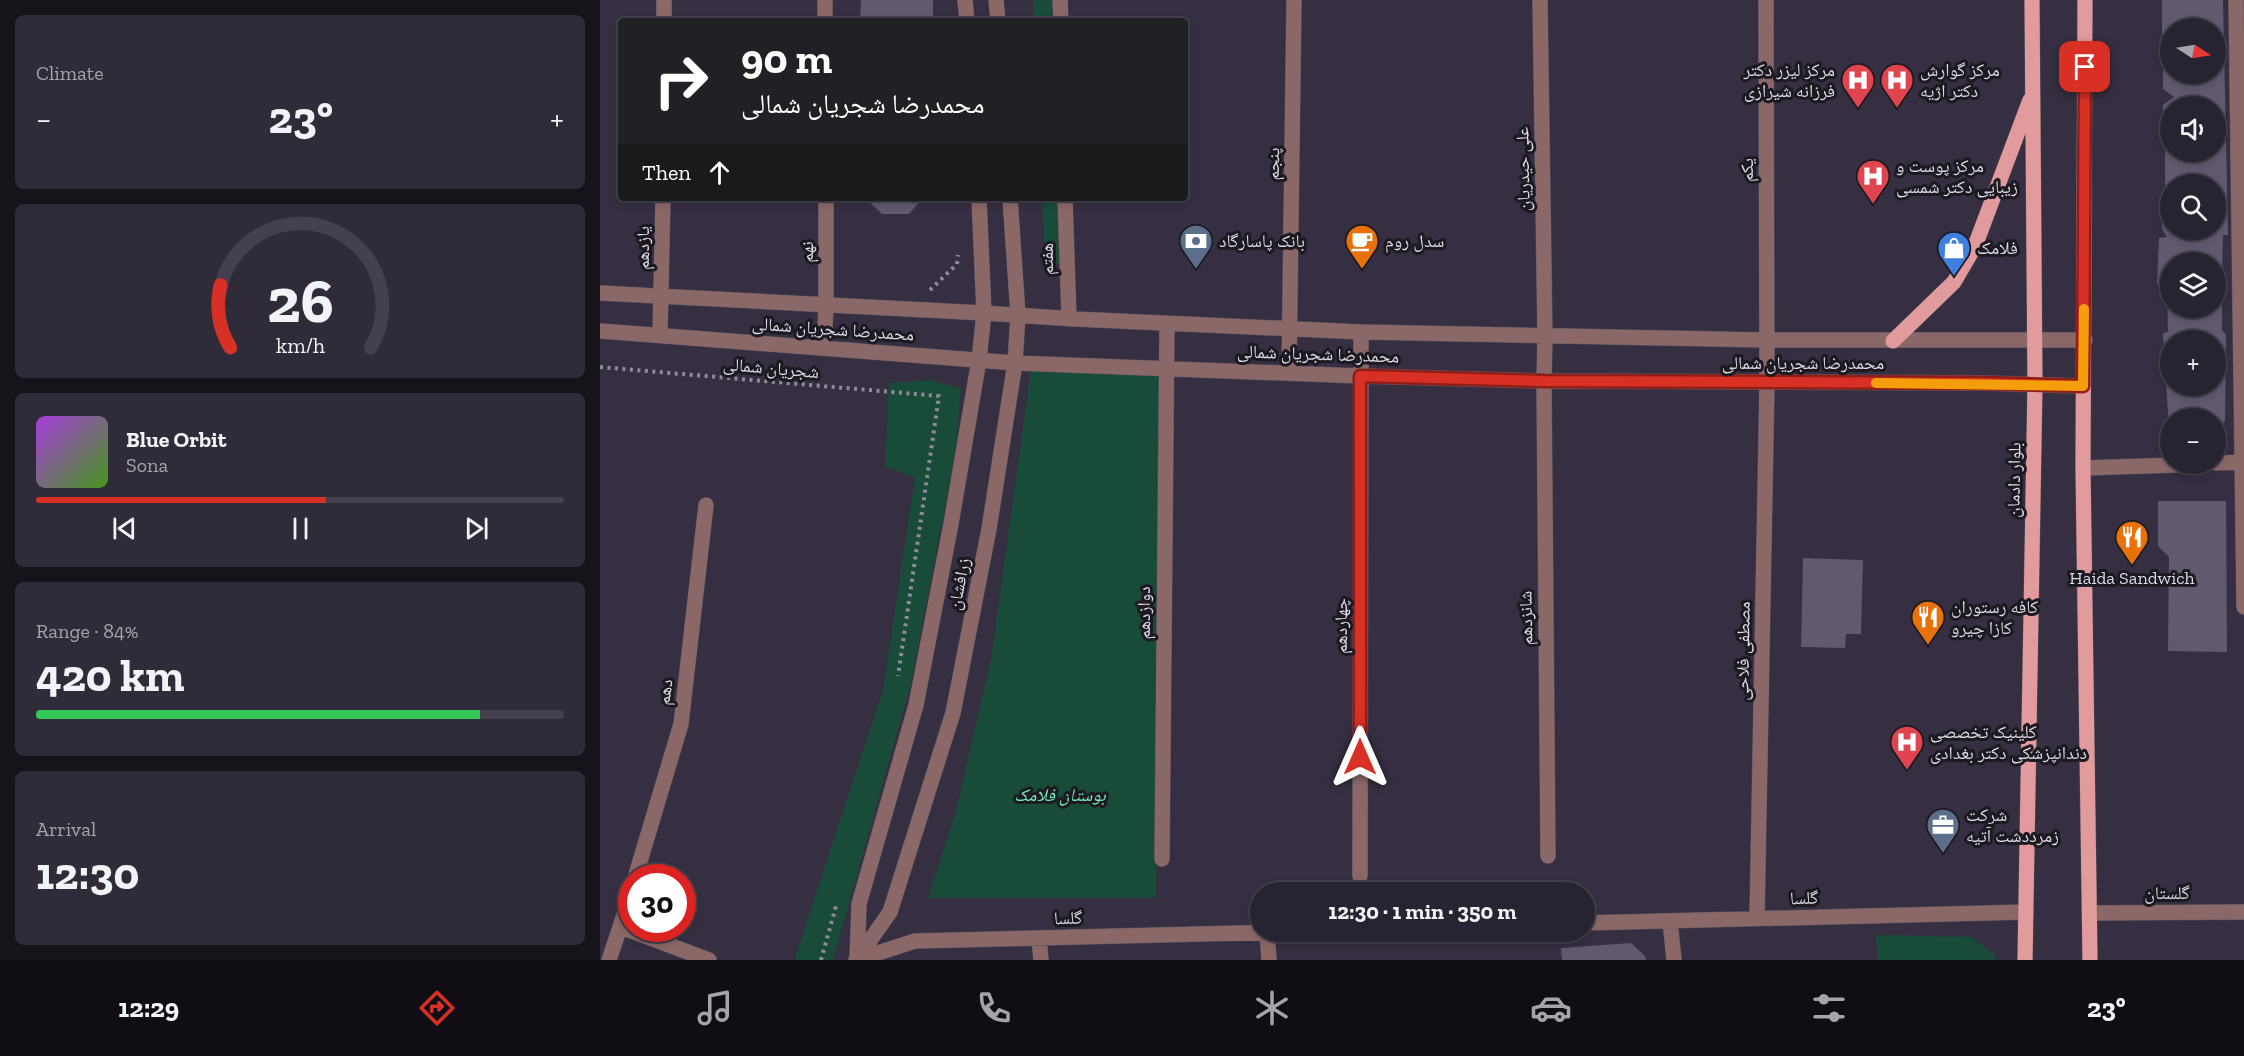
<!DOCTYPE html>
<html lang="en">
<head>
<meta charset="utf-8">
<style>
  body { margin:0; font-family:"Zilla Slab","Noto Naskh Arabic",serif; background:#302b39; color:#f1f3f6; height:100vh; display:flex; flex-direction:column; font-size:22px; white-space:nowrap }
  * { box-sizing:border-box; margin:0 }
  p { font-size:20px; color:#a5a4ab }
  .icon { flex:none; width:33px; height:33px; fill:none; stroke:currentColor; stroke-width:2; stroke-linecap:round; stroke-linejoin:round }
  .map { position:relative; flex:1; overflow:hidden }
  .details { display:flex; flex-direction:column; gap:15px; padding:15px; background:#16131b; width:600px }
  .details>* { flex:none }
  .banner { position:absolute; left:18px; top:18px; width:570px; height:183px; border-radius:6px; box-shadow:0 3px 9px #0003,0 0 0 2px #44404d; background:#202124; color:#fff; overflow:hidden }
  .needle { width:39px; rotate:102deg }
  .tools { position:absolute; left:1560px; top:18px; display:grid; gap:12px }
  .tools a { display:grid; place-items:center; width:66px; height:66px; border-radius:50%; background:#282331; box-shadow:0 3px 9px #0003,0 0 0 2px #44404d; font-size:30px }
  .speed { position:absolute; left:18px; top:864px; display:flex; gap:12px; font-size:30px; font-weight:700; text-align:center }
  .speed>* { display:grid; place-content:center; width:78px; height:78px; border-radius:50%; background:#282331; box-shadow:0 3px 9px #0003,0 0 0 2px #44404d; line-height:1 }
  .speed .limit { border:9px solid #d22; background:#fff; color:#111 }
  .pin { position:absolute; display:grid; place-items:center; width:51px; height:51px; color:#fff; margin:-26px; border-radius:12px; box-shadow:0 3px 9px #0006 }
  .me { position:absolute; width:66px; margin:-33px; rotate:0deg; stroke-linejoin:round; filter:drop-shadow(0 0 4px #0008) }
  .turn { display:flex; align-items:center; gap:21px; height:126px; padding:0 24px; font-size:27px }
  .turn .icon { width:78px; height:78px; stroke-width:2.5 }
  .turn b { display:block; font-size:42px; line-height:51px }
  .then { display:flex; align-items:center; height:57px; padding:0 24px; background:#0003; gap:12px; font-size:22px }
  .big { font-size:45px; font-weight:800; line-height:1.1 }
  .details .tile { flex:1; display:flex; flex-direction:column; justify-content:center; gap:9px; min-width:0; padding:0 21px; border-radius:9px; background:#302b39 }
  .details .dial { align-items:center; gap:0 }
  .dial svg { height:156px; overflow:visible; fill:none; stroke:#44404d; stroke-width:7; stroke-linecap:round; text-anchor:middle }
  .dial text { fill:#f1f3f6; stroke:none }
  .song { display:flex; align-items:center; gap:18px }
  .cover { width:72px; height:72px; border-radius:9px; background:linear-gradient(135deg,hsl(280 70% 55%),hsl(100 70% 35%)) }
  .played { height:6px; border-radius:3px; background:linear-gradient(90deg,#d93025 55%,#44404d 55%) }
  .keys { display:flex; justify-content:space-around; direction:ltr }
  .heat { display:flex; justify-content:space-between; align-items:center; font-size:33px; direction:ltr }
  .charge { height:9px; border-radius:4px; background:linear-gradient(90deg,#34c759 84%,#44404d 0) }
  .trip { position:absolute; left:650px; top:882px; width:345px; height:60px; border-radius:30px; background:#282331; box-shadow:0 3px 9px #0003,0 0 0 2px #44404d; font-weight:800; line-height:60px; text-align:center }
  .menu { display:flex; height:96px; justify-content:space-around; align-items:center; background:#100e14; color:#a5a4ab }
  .menu .icon { width:42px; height:42px }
  .menu .on { color:#d93025 }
  .menu b { font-size:27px; color:#f1f3f6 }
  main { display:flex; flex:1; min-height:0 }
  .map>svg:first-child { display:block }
</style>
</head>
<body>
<main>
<section class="details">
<div class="tile"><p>Climate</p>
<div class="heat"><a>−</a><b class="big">23°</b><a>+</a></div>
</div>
<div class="tile dial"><svg viewBox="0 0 100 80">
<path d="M14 69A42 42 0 1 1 86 69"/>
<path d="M14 69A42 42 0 0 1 9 37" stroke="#d93025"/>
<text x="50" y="56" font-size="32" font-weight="700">26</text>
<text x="50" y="72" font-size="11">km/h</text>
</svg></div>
<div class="tile">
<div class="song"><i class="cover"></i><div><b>Blue Orbit</b><p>Sona</p></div></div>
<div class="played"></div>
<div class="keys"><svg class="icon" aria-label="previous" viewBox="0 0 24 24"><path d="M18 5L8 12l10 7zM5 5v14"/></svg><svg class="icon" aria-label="pause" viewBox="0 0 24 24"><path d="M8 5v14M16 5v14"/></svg><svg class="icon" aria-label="next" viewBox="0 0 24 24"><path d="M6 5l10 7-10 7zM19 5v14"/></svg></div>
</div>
<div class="tile"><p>Range · 84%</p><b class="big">420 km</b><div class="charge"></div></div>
<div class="tile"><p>Arrival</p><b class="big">12:30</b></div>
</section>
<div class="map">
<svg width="1644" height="960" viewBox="0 0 1644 960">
  <rect width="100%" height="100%" fill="#362f41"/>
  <path fill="#194c38" d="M433,0h19l1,21h-20z
    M442,198h15l2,66 -14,2z
    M432,363l134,5 -10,530h-228l28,-87 35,-152z
    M330,380l31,9 -5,60 -45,234 -78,277h-36l-2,-2 88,-268 32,-213 -30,-10 4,-84z
    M1276,935l95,2 24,18v5h-117z"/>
  <path fill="#61596d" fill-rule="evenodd" d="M261,0h72v21h-73z
    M1562,0h61l5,235h-5l-1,47v48l4,5 -1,86 -6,9 -3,1v-13h-46v12h-1l-6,-97 5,-1 -1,-49 -10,1 2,-46 8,-1 -5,-8v-30l8,-7v38h46v-46h-46v5l-5,-4v-34l5,-5v6h46v-46h-46v37l-7,-7v-31l11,-8 -11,-8v-32l7,-9h-8zM1570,28h46v46h-46zM1570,262h46v46h-46zM1570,340h46v46h-46z
    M265,198h58l-14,16h-27z
    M1558,501h68l1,151 -59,-1 1,-94 -11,-11z
    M1203,558l60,2 -2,74h-15l-1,14 -44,-1z
    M1031,943l14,13 1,4h-84l-1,-12z"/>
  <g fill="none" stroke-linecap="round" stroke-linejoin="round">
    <g stroke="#544e5f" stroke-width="16">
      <path id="minor" d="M225,0v21
        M365,0l2,21
        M396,0l2,21
        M460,0l1,21
        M940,0l5,337 -1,44 4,475
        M1636,0l8,607
        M64,21v-21
        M379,198l5,115 -5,47 -28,164 -35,181 -57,199 -2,55 33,-47 63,-199 36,-184 26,-166 3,-48 -8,-117
        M465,198l4,121
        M0,293l384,20 91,6 286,13 405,8h319
        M0,331l415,32 345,13 184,5 438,2 101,3
        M60,335l3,-137
        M224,348l2,-43v-107
        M689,373l5,-373
        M1616,463l28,-1
        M1483,468l123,-4
        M562,859l5,-536
        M760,876l1,-544
        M35,878l46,-154 25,-219
        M1491,913l153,-1
        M1157,919l10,-536 -1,-383
        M1070,921l4,39
        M984,923l442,-11
        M21,927l88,33
        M667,932l2,28
        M439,938l2,22
        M9,960l23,-69
        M256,960l59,-19 368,-9"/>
    </g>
    <g stroke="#544e5f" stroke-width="16">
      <path id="major" d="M1485,0l-2,468 7,492
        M1293,341l61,-59 21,-36 55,-146
        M1425,960l10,-576 -3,-384"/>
    </g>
    <path stroke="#908b9a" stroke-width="4" stroke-dasharray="3 4.5" stroke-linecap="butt" d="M330,290l27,-26 1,-9
      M0,367l339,29 -41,280
      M221,960l15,-54"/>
    <use href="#minor" stroke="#8b6868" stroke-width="15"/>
    <use href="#major" stroke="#e29b9c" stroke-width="15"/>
  </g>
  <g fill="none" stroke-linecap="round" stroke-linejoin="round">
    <g stroke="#8d1f18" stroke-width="15">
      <path id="route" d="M760,757v-381l184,5 438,2 101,3 2,-319"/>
    </g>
    <use href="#route" stroke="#d93025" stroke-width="10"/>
    <path stroke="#f59e0b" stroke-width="10" d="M1276,383l207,3 1,-77"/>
  </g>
  <defs>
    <g id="hospital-pin" transform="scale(1.725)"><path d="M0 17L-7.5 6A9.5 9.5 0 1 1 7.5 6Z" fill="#e0444e" stroke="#1c1921"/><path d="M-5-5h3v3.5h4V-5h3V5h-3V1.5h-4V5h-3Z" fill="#fff"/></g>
    <g id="bank-pin" transform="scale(1.725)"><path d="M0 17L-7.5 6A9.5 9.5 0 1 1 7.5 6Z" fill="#5c6f8a" stroke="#1c1921"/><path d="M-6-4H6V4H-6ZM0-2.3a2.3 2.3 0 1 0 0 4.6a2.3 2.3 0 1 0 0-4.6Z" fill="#fff"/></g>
    <g id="cafe-pin" transform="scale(1.725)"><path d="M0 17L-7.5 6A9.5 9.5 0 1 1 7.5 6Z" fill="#e8710a" stroke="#1c1921"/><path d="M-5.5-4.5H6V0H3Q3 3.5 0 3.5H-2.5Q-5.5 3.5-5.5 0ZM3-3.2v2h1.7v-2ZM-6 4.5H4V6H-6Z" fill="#fff"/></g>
    <g id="shop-pin" transform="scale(1.725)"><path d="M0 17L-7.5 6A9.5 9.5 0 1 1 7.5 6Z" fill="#3f7fe0" stroke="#1c1921"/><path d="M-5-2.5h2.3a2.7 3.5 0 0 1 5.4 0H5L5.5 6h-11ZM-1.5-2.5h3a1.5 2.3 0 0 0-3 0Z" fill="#fff"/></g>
    <g id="restaurant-pin" transform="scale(1.725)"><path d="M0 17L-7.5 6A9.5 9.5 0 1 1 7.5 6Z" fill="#e8710a" stroke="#1c1921"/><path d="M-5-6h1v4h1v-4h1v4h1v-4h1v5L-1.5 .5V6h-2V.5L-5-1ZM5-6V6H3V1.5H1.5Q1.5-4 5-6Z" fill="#fff"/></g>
    <g id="office-pin" transform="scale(1.725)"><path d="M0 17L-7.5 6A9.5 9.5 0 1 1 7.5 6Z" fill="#5c6f8a" stroke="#1c1921"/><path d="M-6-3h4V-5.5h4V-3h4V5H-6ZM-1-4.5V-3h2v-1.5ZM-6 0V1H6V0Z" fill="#fff"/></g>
  </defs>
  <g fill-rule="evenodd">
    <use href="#hospital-pin" x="1258" y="80"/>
    <use href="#hospital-pin" x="1297" y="80"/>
    <use href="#hospital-pin" x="1273" y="176"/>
    <use href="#bank-pin" x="596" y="241"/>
    <use href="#cafe-pin" x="762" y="241"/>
    <use href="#shop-pin" x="1354" y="248"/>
    <use href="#restaurant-pin" x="1532" y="537"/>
    <use href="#restaurant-pin" x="1328" y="617"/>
    <use href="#hospital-pin" x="1307" y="742"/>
    <use href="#office-pin" x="1343" y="825"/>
  </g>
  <g text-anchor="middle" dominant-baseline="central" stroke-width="6" stroke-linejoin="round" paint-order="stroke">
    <g font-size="18" fill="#ddd9e5" stroke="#1c1921" text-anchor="start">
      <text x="1235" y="70" text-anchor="end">مرکز لیزر دکتر<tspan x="1235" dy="21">فرزانه شیرازی</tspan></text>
      <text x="1320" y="70">مرکز گوارش<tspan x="1320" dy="21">دکتر اژیه</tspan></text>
      <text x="1296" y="166">مرکز پوست و<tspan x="1296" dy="21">زیبایی دکتر شمسی</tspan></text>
      <text x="619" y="241">بانک پاسارگاد</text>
      <text x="785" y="241">سدل روم</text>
      <text x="1377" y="248">فلامک</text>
      <text x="1532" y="578" text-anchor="middle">Haida Sandwich</text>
      <text x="1351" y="607">کافه رستوران<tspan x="1351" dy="21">کازا چیرو</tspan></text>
      <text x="1330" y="732">کلینیک تخصصی<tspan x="1330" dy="21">دندانپزشکی دکتر بغدادی</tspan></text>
      <text x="1366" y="815">شركت<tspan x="1366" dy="21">زمرددشت آتيه</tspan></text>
    </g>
    <g font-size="18" fill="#ddd9e5" stroke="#1c1921">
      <text transform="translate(673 164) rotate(-89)">پنجم</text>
      <text transform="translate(923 169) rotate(-91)">علی حیدریان</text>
      <text transform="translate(1147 170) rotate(-90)">یکم</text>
      <text transform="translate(43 248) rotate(-90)">یازدهم</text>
      <text transform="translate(207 252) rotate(-90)">نهم</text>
      <text transform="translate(447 259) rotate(-91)">هفتم</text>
      <text transform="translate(233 329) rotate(4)">محمدرضا شجریان شمالی</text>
      <text transform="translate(718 354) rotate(2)">محمدرضا شجریان شمالی</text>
      <text x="1203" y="363">محمدرضا شجریان شمالی</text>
      <text transform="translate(171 368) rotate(5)">شجریان شمالی</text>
      <text transform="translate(1414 480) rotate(-89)">بلوار دادمان</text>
      <text transform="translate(359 584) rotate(-79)">زرافشان</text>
      <text transform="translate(544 613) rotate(-90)">دوازدهم</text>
      <text transform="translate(926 618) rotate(-91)">شانزدهم</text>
      <text transform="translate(741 626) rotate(-90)">چهاردهم</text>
      <text transform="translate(1143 651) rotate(-89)">مصطفی فلاحی</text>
      <text transform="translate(65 692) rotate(-83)">دهم</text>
      <text x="1567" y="893">گلستان</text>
      <text transform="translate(1204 898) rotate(-2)">گلسا</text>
      <text transform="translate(468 918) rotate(-2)">گلسا</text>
    </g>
    <g font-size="18" font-style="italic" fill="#74edbc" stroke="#1c1921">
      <text x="460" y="795">بوستان فلامک</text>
    </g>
  </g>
</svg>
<div class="tools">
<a><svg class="needle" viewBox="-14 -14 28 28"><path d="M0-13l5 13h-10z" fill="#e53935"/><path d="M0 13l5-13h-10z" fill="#a5a4ab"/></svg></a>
<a><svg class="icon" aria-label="sound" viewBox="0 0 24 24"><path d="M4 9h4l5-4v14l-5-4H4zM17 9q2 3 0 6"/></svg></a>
<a><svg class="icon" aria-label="search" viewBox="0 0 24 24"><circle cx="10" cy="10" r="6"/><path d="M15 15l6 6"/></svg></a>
<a><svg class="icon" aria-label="layers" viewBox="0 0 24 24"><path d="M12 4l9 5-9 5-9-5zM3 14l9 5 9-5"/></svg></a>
<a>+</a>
<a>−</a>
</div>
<div class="speed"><div class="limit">30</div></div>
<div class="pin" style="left:1485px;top:67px;background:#d93025"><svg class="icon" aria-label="arrive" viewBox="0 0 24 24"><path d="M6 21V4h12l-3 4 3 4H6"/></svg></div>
<svg class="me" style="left:760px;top:757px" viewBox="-20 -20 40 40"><path d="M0-17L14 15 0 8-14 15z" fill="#d93025" stroke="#fff" stroke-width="4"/></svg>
<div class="trip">12:30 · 1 min · 350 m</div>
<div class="banner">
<div class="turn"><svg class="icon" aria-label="right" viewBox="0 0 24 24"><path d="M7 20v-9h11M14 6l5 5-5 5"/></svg><div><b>90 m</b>محمدرضا شجریان شمالی</div></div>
<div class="then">Then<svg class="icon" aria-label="ahead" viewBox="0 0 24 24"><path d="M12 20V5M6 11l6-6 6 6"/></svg></div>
</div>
</div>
</main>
<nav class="menu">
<b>12:29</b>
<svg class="icon on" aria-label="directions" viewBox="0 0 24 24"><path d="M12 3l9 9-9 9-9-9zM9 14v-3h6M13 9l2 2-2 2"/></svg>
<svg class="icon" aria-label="music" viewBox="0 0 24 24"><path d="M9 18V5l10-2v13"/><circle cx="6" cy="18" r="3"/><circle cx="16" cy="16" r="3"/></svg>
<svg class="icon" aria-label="phone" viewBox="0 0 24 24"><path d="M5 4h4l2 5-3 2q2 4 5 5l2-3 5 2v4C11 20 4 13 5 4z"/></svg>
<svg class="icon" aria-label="climate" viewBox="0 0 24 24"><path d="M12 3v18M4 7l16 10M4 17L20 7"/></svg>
<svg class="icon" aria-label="car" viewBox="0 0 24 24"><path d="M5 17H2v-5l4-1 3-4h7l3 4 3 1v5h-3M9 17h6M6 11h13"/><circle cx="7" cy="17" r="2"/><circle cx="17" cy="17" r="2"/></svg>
<svg class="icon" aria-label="filters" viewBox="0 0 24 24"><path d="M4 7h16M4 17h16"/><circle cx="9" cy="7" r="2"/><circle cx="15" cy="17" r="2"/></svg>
<b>23°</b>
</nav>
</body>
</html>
